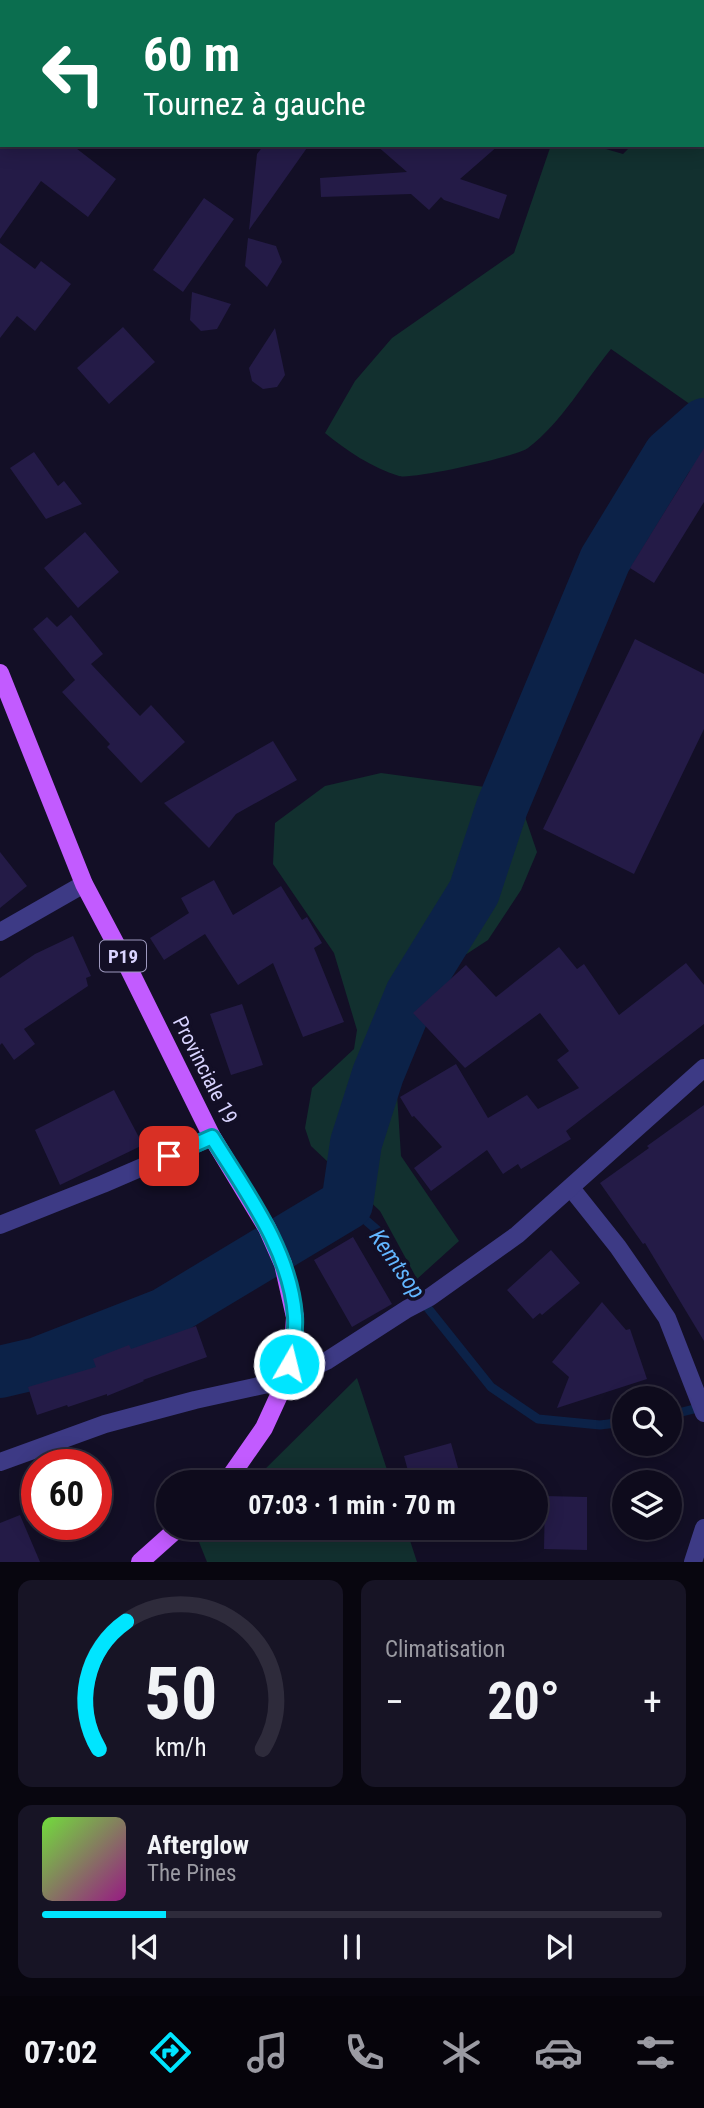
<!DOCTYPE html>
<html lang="fr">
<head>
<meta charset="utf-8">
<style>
  body { margin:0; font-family:"Roboto Condensed",sans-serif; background:#171425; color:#f1f3f6; height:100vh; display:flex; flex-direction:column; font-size:26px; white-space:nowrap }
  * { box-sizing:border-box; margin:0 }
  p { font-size:23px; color:#9b9ba3 }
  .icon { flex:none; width:38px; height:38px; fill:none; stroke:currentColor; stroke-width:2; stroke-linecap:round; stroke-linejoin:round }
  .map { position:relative; height:1562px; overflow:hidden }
  .sheet { display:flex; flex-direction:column; gap:18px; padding:18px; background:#08060f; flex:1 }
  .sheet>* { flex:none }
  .guide { position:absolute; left:0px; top:0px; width:705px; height:147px; box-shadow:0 4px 18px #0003,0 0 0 2px #2e2b3b; background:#0b6e4f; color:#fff; overflow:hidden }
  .fabs { position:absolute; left:612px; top:1386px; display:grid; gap:14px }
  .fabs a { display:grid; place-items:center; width:70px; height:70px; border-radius:50%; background:#0e0b1c; box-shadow:0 4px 18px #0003,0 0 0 2px #2e2b3b; font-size:35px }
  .speed { position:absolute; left:21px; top:1449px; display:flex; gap:14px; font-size:35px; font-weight:700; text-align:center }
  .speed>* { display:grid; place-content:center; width:91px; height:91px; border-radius:50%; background:#0e0b1c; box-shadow:0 4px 18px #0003,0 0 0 2px #2e2b3b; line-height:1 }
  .speed .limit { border:10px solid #d22; background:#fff; color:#111 }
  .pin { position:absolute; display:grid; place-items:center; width:60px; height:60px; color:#fff; margin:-30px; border-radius:14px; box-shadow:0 4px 10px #0006 }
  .me { position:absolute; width:77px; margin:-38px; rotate:8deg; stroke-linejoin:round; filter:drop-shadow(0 0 5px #0008) }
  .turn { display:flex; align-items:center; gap:24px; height:147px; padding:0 28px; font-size:32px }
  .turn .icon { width:91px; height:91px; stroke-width:2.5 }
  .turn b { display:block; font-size:49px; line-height:60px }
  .big { font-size:52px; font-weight:700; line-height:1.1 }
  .sheet .tile { flex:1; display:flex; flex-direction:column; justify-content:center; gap:10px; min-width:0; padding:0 24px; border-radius:14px; background:#171425 }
  .sheet .dial { align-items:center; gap:0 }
  .dial svg { height:182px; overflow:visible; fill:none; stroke:#2e2b3b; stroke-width:7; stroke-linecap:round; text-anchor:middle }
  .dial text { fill:#f1f3f6; stroke:none }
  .song { display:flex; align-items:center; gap:21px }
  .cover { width:84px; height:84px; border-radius:10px; background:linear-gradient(135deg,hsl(100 70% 55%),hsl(310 70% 35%)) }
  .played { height:7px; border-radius:4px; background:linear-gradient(90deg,#00e5ff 20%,#2e2b3b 20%) }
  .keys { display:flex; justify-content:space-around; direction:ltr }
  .heat { display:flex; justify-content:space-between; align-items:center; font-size:38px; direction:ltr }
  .sheet .tiles { flex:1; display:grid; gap:18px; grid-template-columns:1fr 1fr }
  .tile:last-child { grid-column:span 2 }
  .trip { position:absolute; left:156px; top:1470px; width:392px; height:70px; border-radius:35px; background:#0e0b1c; box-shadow:0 4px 18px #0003,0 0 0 2px #2e2b3b; font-weight:700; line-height:70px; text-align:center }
  .dock { display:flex; height:112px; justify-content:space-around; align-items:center; background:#06040b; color:#9b9ba3 }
  .dock .icon { width:49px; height:49px }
  .dock .current { color:#00e5ff }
  .dock b { font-size:32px; color:#f1f3f6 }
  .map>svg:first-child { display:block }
</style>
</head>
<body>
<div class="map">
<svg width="704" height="1562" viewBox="0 0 704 1562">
  <rect width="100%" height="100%" fill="#130f26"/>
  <path fill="#12302f" d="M704,72v342l-93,-65c-27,33 -49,73 -83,99 -12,9 -117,32 -129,28 -27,-8 -53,-26 -74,-43l30,-52 37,-43 122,-85 37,-108h41l31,9 9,-9h72z
    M381,773l104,14 36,18 16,47 -16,38 -33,50 -52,34 -28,31 -11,89 4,62 58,85 -42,38 -37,-68 -69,-65 -6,-18 7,-40 42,-39 3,-19 -23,-77 -61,-89 2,-41 50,-37z
    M357,1378l34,104h-139z
    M207,1528h199l11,34h-210l-10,-25z"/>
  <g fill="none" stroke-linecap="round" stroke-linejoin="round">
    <path stroke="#0c2248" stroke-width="9" d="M347,1204l30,26 30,52 84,105 47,32 62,6 25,-3
      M670,1415l32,-8"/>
    <path stroke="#0c2248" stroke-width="52" d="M0,1372l38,-9 126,-49 183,-110 9,-61 22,-69 33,-80 63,-102 28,-85 103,-247 64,-105 35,-31"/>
  </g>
  <path fill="#241b47" d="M0,145h72l44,34 -28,38 -47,-36 -41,58z
    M264,145h45l-60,85 8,-76z
    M376,145h123l-39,34 47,16 -8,24 -55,-19 -3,-3 -12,13 -18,-16 -90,3 -1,-19 87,-6z
    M204,198l30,21 -51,73 -30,-22z
    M248,238l28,8 6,16 -15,25 -22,-21z
    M0,243l35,26 6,-8 30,23 -36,47 -18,-15 -17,22z
    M192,292l39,12 -14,25 -16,2 -11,-11z
    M123,327l32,35 -46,42 -32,-36z
    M275,328l10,47 -8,12 -14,2 -11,-8 -3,-13z
    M704,448v54l-50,81 -24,-15z
    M34,452l24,34 6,-5 18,23 -36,15 -36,-51z
    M85,532l34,40 -41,36 -34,-40z
    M71,615l32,39 -12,10 49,52 11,-11 34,37 -44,41 -34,-36 3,-3 -48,-52 13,-12 -42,-51 14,-12 10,10z
    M635,639l69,35v55l-70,145 -91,-45z
    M273,741l24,39 -61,34 -27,34 -45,-45z
    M0,852l27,34 -27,22z
    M214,880l19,35 48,-29 21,34 5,-3 15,26 -8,5 30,74 -41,15 -30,-74 -35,22 -33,-51 -41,26 -14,-22 39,-25 -8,-15z
    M73,936l18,40 -5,2 2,8 -64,43 11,15 -21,16 -12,-17 -2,2v-67l35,-24z
    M559,947l18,22 7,-5 35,51 67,-52 18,22v39l-138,107 5,8 -50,30 -3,-5 -15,10 -16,-24 -56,41 -17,-23 28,-21 -28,-31 -2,1 -12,-20 56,-33 32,54 39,-23 11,14 41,-21 -22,-28 12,-9 -29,-38 -75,55 -52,-55 53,-48 30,32z
    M242,1004l21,61 -32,10 -21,-61z
    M114,1090l29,55 -83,40 -25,-55z
    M704,1105v236l-59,-98 -2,1 -43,-61 49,-35 -2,-2z
    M353,1237l39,67 -40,23 -38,-67z
    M551,1250l29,33 -38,32 -2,-2 -7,6 -26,-29z
    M602,1302l24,28 4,-1 17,50 -90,29 12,-31 -17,-15z
    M196,1326l11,31 -64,23 1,1 -37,15v-2l-39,13 -1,-2 -30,10 -9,-28 68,-20 -3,-8 36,-14 2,4z
    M451,1443l11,39h-51l-7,-26z
    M545,1496l42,1v53l-43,-1z
    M20,1515l20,47h-40v-39z"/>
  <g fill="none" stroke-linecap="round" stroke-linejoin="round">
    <path stroke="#3d3a85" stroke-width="18" d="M0,932l84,-48
      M571,1188l47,59 49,71 37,95
      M0,1225l103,-41 109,-47
      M0,1462l105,-38 90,-24 91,-20
      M693,1562l11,-34"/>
    <path stroke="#3d3a85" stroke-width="18" d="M286,1380l42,-20 79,-51 23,-12 87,-62 187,-167"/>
    <path stroke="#c25bff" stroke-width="18" d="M0,673l84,211 45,85 83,168 55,91 16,36 12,53 -2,32 -7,31 -22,48 -32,46 -8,8
      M140,1562l38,-34"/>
  </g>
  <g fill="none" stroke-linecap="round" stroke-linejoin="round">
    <g stroke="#0095a6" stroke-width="18">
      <path id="route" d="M169,1156l43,-19c34,55 78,113 83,179 1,16 -2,33 -6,48"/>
    </g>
    <use href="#route" stroke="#00e5ff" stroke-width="12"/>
  </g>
  <g text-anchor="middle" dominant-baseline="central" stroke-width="7" stroke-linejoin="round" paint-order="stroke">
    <rect fill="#130f26" stroke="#9e99be" stroke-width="2" x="100" y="940.5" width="46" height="31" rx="5"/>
    <g font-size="19" font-weight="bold" fill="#d9d4ff">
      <text x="123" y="956">P19</text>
    </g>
    <g font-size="21" fill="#d9d4ff" stroke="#130f26">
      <text transform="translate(205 1070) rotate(63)">Provinciale 19</text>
    </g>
    <g font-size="23" font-style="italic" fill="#62b6ff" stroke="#130f26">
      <text transform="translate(397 1264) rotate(55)">Kemtsop</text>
    </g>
  </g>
</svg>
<div class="fabs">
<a><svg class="icon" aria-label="search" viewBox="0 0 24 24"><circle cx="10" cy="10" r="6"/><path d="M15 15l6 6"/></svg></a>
<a><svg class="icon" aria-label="layers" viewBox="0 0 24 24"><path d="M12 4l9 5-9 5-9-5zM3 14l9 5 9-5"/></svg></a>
</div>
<div class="speed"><div class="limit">60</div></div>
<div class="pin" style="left:169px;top:1156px;background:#d93025"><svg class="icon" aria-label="arrive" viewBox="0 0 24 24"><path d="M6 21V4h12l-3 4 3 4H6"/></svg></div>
<svg class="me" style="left:289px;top:1364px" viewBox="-20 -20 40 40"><circle r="17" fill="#00e5ff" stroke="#fff" stroke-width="3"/><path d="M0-11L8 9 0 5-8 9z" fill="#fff"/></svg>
<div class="trip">07:03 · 1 min · 70 m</div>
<div class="guide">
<div class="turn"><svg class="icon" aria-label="left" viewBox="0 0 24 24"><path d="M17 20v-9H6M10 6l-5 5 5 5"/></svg><div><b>60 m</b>Tournez à gauche</div></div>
</div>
</div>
<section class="sheet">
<div class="tiles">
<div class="tile dial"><svg viewBox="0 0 100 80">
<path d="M14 69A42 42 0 1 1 86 69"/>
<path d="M14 69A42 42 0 0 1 26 13" stroke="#00e5ff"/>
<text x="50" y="56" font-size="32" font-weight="700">50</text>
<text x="50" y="72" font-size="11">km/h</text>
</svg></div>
<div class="tile"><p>Climatisation</p>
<div class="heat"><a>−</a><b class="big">20°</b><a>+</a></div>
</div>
<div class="tile">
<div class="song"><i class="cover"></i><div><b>Afterglow</b><p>The Pines</p></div></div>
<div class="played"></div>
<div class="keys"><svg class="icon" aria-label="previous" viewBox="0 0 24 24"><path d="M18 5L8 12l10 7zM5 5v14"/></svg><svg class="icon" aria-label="pause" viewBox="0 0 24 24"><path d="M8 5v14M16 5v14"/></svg><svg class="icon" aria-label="next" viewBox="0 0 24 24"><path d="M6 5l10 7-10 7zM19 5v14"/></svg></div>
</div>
</div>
</section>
<nav class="dock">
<b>07:02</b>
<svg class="icon current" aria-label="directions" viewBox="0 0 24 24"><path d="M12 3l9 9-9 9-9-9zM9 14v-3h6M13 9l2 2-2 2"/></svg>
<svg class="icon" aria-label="music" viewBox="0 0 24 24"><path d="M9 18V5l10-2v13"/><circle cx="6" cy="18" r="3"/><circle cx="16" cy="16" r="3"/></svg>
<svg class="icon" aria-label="phone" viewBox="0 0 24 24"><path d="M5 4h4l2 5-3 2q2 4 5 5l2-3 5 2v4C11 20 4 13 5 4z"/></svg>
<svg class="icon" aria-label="climate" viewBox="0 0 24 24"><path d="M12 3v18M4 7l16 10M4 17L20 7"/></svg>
<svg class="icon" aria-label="car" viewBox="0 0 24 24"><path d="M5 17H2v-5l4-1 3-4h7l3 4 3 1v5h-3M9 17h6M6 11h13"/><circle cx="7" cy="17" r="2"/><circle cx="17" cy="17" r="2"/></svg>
<svg class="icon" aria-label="filters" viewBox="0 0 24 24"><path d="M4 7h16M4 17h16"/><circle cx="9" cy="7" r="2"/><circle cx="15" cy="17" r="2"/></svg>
</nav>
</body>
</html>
